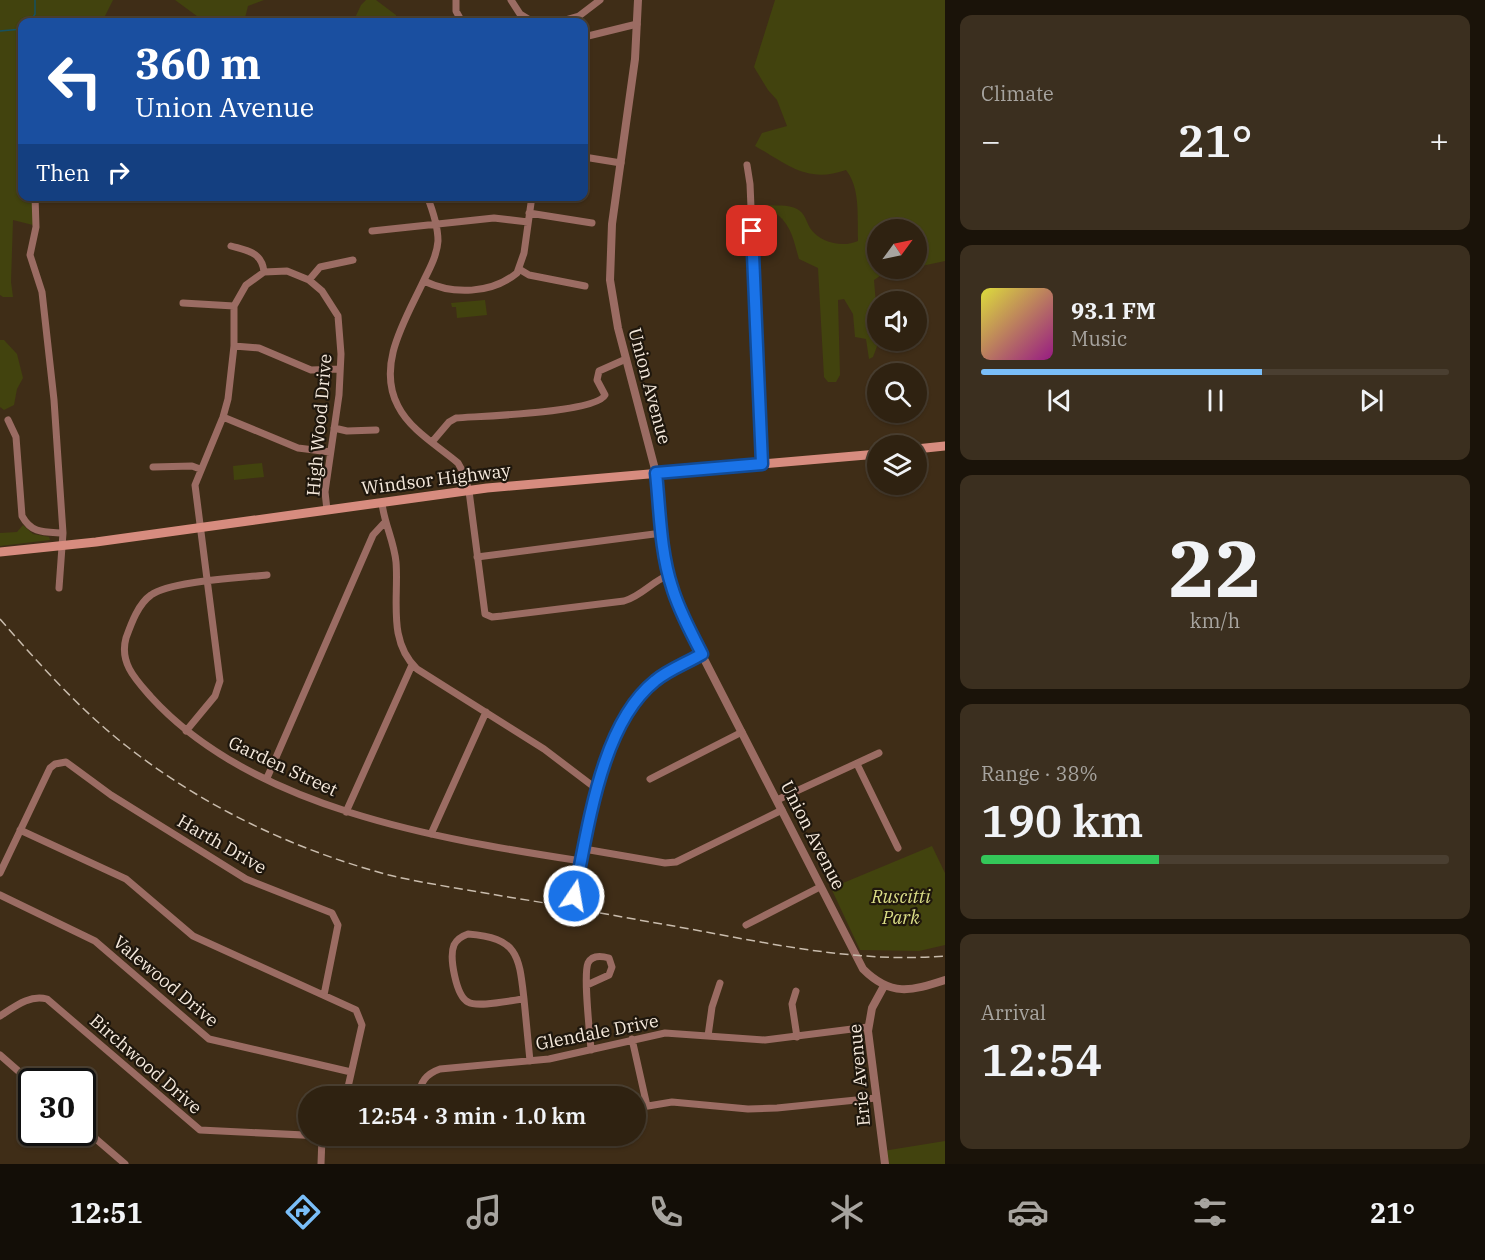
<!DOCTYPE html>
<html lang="en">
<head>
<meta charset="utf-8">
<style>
  body { margin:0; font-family:"IBM Plex Serif",serif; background:#3b2f1f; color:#f1f3f6; height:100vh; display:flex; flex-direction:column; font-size:22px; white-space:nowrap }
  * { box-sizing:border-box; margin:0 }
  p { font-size:20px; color:#a7a49f }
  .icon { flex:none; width:33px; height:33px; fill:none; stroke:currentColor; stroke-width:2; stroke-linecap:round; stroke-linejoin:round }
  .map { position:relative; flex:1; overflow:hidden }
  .sheet { display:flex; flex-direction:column; gap:15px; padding:15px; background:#1a1309; width:540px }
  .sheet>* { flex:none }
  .top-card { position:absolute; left:18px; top:18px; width:570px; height:183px; border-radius:12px; box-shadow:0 2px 4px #0004,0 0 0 2px #4a3f31; background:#1a4fa0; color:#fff; overflow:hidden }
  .needle { width:39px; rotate:57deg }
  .fabs { position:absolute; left:867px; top:219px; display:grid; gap:12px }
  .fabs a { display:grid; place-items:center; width:60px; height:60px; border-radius:50%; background:#2f2211; box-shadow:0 2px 4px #0004,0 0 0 2px #4a3f31; font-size:30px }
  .speed { position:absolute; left:18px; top:1068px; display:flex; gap:12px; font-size:30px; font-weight:700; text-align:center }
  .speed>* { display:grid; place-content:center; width:78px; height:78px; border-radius:50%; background:#2f2211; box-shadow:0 2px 4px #0004,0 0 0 2px #4a3f31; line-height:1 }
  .speed .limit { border:3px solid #111; border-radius:9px; background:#fff; color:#111 }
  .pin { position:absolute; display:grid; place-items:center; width:51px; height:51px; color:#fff; margin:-26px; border-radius:12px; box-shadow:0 3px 9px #0006 }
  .me { position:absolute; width:66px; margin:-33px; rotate:12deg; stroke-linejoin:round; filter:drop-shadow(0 0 4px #0008) }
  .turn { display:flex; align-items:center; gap:21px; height:126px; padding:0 18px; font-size:27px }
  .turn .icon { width:78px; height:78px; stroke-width:2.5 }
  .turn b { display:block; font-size:42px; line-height:51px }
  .then { display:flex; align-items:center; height:57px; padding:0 18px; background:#0003; gap:12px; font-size:22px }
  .big { font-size:45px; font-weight:600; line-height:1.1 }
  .sheet .widget { flex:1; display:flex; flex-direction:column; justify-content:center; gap:9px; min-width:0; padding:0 21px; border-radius:12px; background:#3b2f1f }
  .sheet .dial { align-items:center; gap:0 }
  .dial b { font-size:78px; line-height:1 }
  .song { display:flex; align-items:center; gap:18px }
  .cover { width:72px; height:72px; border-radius:9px; background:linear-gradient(135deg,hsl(60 70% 55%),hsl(310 70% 35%)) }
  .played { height:6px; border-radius:3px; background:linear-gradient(90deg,#7abef8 60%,#4a3f31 60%) }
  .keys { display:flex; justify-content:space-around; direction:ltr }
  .heat { display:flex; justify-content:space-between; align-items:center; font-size:33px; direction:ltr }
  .charge { height:9px; border-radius:4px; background:linear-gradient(90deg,#34c759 38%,#4a3f31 0) }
  .trip { position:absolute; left:298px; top:1086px; width:348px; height:60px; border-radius:30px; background:#2f2211; box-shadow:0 2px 4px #0004,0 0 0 2px #4a3f31; font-weight:600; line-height:60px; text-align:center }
  .tab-bar { display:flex; height:96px; justify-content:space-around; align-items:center; background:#130e07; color:#a7a49f }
  .tab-bar .icon { width:42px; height:42px }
  .tab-bar .current { color:#7abef8 }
  .tab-bar b { font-size:27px; color:#f1f3f6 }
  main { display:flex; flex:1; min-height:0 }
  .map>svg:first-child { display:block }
</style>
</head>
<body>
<main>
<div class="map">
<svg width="945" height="1164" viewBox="0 0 945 1164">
  <rect width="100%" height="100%" fill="#3f2d17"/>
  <path fill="#42430e" d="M0,0h113l-11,22h-80v174l13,1 -2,28 -20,-5 -2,62 2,15h-10l-3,-2z
    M175,0h89l-16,6 -4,16h-39z
    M366,0h10l20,15 1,5 -2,2h-39l-2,-2 7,-15z
    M775,0h170v261l-28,6 -1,-37h-38v38l28,1 -20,3 -12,8 5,61 -6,16 -4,2 -3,-20 -11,-2 -2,-23 -9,-15 -6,1 2,75 -4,7h-8l-4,-5 -6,-109 -19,-9c-5,-17 -7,-32 -21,-44 -5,-4 -13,-2 -18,-7l3,-3c10,1 26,-1 34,4 8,4 9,12 13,19 10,15 33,20 48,13 -1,-23 3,-52 -12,-71 -39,14 -59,-6 -91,-24l7,-13 25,-7 -10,-26 -9,-10 -14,-23z
    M485,300l2,15 -30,3 -1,-11h-4l-1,-4z
    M0,340h4l13,14 6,24 -6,11 -3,16 -10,5 -4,-3z
    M262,463l2,14 -30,3 -1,-14z
    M23,525l10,9 16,3 1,3 -50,6v-13l17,-1z
    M932,846l13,27v72l-26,6 -59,-1 -29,-62z
    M945,1141v23h-60l-2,-13z"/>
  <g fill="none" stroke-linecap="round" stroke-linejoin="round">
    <path stroke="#165160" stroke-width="1.5" d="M30,22l5,-8v-14
      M0,31l22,-2"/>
    <path stroke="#9b6c63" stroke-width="7" d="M456,0v11l6,11
      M511,0l9,14 13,8
      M558,22l21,-6 21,-16
      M584,37l53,-13
      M584,157l37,6
      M747,165l3,19 12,280
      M35,196l1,31 -6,28 12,37 12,108 9,133 -4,55
      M427,196c6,15 11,30 11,45 -1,14 -8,27 -14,39 -18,39 -48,84 -26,126 12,24 40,40 60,57l5,9 6,19 16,123 7,3 10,-1 122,-15c18,-5 28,-20 45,-26
      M529,213l63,10
      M372,231l122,-13 34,4
      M231,246c17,5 31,6 33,26
      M519,269l10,6 56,11
      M309,280l11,-13 33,-7
      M424,281c29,14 67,13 93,-8l7,-20 8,-57
      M183,303l51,3
      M234,346l25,2 52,22 29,-1
      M223,417l75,31 32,4
      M8,420l8,17 6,79c10,18 22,16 41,17
      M334,428l13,3 29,-1
      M432,442l17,-20 7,-4c24,-2 140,-5 149,-23l-8,-15 2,-9 27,-12
      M153,467l39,-1 8,3
      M382,503c2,20 12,38 14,59 3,36 -9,79 21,107l127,80 54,41
      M477,557l185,-24
      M267,575c-27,3 -97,6 -116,20 -13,9 -20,29 -25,43 -7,25 10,42 25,59 102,112 288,142 430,164
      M186,731l29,-35 5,-15 -25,-196 28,-68 5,-18 6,-53v-40l12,-21 18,-13 23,-1 22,9 13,11 16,25 3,38 -2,41 -14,97 2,18
      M857,764l41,84
      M267,778l106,-243 12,-13
      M650,779l92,-47
      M777,800l102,-47
      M346,812l66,-147
      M20,830l106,49 67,57 163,74 6,15 -16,71
      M431,834l55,-122
      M584,849l81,14 11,-1 106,-52
      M0,873l50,-105 5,-4 11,-2 45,33 135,84 86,34 6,12 -14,70
      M0,895l95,46 114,98 142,33
      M574,896c13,-66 26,-170 81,-215 13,-11 32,-18 47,-27
      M746,925l74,-38
      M468,934c50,4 51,21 56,65 -12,1 -46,9 -56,3 -12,-6 -19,-45 -14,-57 3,-6 8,-9 14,-11z
      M587,985l22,-10 3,-8 -3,-9c-7,-2 -17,-3 -21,5 -5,12 2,71 3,87
      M796,991l-4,13 5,33
      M524,999l6,62
      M0,1016c14,-9 30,-22 47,-17l153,131 206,10 58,-4
      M708,1036l4,-29 8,-24
      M632,1039l15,67
      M0,1055l32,28
      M419,1096c1,-14 7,-22 21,-27l109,-10 116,-26 100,7 103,-13
      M636,1108l36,-6 76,7 29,-1 99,-10
      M82,1127l43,37
      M321,1164l1,-27"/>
    <path stroke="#9b6c63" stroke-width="8" d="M638,0l-3,59 -23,165 -2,56 8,48 38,145 13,102 12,39 182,355c28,28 48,22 82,11
      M884,986l-12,22 -4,23 17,133"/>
    <path stroke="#d78c7f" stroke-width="9" d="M916,449l29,-3
      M0,552l96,-10 391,-54 391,-34"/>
    <path stroke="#c9bcad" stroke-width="1.5" stroke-dasharray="9 4.5" stroke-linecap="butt" d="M0,619c40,46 81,92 129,129 77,60 166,102 260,127 37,9 76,14 113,21 52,8 103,18 154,27 95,16 192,41 289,33"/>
  </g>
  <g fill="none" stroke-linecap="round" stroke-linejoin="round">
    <g stroke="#114b97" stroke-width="15">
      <path id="route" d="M574,896c14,-65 26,-171 81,-215 13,-11 32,-18 47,-27 -11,-22 -23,-43 -30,-67 -12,-36 -12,-77 -16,-114l106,-9 -10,-233"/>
    </g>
    <use href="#route" stroke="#1a73e8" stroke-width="10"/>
  </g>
  <g text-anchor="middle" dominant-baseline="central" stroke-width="4.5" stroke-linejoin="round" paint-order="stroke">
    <g font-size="18" fill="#f5e9dc" stroke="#1f170d">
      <text transform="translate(650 386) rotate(75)">Union Avenue</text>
      <text transform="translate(319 425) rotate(-85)">High Wood Drive</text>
      <text transform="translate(436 479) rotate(-7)">Windsor Highway</text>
      <text transform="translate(283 766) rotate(25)">Garden Street</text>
      <text transform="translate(813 835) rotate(63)">Union Avenue</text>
      <text transform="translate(222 844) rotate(30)">Harth Drive</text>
      <text transform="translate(166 981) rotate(40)">Valewood Drive</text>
      <text transform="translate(597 1032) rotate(-11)">Glendale Drive</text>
      <text transform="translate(146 1064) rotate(41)">Birchwood Drive</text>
      <text transform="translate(859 1075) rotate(-95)">Erie Avenue</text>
    </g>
    <g font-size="18" font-style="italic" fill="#dbde87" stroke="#1f170d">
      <text x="901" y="896">Ruscitti<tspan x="901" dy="21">Park</tspan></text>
    </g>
  </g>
</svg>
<div class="fabs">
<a><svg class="needle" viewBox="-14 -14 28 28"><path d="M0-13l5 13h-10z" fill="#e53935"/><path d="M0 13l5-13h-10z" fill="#a7a49f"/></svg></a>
<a><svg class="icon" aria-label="sound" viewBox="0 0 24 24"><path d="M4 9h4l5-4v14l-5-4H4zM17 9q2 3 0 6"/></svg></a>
<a><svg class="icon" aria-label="search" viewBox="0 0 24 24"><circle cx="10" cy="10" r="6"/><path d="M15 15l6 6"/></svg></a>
<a><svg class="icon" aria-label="layers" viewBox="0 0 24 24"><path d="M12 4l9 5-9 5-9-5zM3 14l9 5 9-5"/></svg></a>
</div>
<div class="speed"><div class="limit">30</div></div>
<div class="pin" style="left:752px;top:231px;background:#d93025"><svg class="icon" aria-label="arrive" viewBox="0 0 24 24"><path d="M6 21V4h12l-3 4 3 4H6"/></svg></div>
<svg class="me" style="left:574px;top:896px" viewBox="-20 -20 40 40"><circle r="17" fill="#1a73e8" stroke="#fff" stroke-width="3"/><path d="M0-11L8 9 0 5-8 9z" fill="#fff"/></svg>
<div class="trip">12:54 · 3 min · 1.0 km</div>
<div class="top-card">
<div class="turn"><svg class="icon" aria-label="left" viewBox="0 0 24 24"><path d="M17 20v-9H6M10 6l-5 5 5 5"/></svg><div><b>360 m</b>Union Avenue</div></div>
<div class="then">Then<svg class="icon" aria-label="right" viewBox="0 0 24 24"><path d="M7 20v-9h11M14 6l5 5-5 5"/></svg></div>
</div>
</div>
<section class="sheet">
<div class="widget"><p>Climate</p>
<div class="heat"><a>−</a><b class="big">21°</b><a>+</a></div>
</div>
<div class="widget">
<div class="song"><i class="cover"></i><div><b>93.1 FM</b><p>Music</p></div></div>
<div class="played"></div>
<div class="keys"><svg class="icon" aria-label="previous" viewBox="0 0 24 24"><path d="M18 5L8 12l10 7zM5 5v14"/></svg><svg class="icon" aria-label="pause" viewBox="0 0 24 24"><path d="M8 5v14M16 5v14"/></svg><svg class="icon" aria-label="next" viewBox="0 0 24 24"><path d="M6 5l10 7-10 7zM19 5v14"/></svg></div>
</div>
<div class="widget dial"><b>22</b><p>km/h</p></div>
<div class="widget"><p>Range · 38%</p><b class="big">190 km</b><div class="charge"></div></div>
<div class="widget"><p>Arrival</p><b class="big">12:54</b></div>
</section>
</main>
<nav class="tab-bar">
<b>12:51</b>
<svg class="icon current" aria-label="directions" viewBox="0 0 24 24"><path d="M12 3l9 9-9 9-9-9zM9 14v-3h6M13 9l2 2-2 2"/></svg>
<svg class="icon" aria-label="music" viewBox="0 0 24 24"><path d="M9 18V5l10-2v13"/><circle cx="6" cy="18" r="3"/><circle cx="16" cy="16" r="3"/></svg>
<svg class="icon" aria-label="phone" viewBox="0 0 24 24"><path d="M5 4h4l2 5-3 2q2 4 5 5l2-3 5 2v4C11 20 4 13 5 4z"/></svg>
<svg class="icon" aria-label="climate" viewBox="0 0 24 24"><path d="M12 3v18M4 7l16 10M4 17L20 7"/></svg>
<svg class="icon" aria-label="car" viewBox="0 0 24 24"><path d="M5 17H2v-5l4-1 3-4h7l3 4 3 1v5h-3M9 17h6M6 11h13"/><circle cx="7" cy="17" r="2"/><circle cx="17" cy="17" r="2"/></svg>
<svg class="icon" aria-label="filters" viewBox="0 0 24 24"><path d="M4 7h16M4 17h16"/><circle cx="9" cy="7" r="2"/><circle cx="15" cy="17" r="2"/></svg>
<b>21°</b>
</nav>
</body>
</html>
